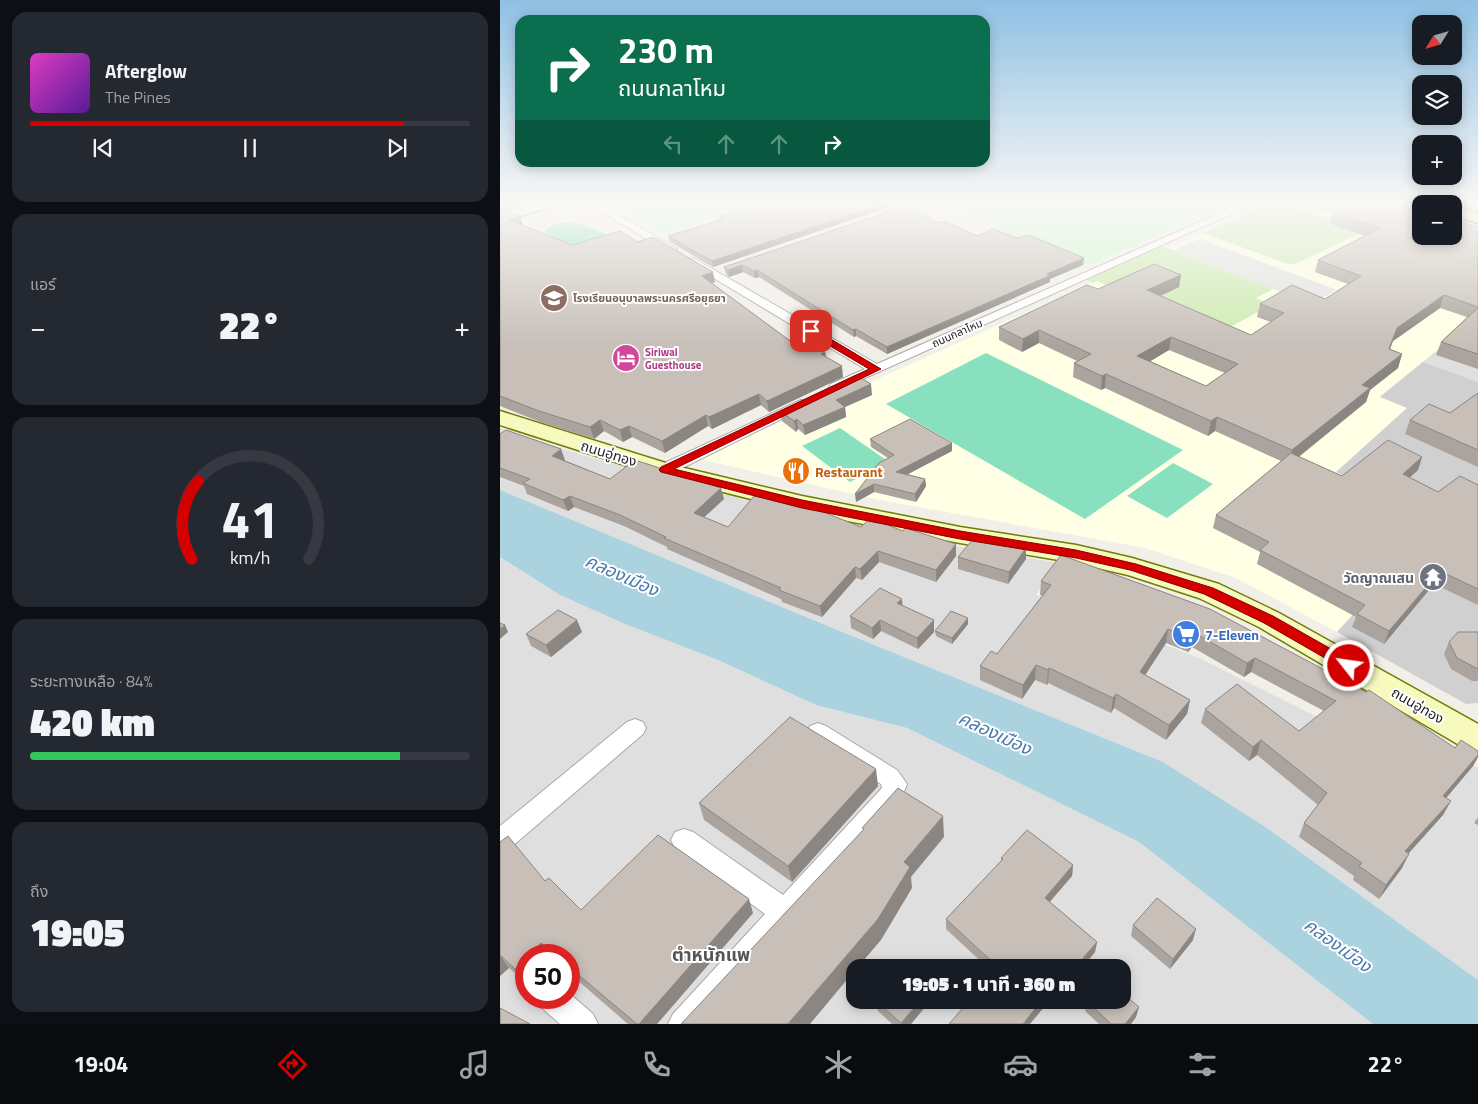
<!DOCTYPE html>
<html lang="th">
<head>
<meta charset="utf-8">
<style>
  body { margin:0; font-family:"Titillium Web","Noto Sans Thai",sans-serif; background:#242831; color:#f1f3f6; height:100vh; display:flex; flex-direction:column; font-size:19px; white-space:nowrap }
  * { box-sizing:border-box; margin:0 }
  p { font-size:16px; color:#9ea1a6 }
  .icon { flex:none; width:28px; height:28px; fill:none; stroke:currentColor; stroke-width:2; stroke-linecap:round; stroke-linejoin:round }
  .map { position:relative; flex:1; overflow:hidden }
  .details { display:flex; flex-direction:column; gap:12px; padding:12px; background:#0d0f14; width:500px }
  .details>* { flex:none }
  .guide { position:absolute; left:15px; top:15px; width:475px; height:152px; border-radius:15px; box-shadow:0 2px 12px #0003; background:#0b6e4f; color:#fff; overflow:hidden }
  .needle { width:32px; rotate:233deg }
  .fabs { position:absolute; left:912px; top:15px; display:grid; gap:10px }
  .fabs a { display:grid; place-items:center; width:50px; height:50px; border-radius:10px; background:#171b24; box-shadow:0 2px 12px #0003; font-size:25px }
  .speed { position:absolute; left:15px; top:944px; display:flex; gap:10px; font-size:25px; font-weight:700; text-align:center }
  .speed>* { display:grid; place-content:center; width:65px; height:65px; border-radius:50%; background:#171b24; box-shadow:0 2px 12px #0003; line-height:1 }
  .speed .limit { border:8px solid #d22; background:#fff; color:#111 }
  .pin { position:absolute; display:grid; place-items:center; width:42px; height:42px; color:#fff; margin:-21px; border-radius:10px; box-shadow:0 2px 8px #0006 }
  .me { position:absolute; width:55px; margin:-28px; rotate:300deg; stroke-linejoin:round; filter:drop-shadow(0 0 4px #0008) }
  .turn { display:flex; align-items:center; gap:18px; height:105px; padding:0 20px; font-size:22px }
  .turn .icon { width:65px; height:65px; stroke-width:2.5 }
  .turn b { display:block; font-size:35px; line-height:42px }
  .lanes { display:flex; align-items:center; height:48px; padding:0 20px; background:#0003; justify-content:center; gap:25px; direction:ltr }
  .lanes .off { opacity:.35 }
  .big { font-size:38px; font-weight:800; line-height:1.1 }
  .details .widget { flex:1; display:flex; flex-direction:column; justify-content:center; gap:8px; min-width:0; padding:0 18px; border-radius:15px; background:#242831 }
  .details .dial { align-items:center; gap:0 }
  .dial svg { height:130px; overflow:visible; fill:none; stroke:#363941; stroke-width:7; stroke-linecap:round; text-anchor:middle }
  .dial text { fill:#f1f3f6; stroke:none }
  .song { display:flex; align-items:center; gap:15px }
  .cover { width:60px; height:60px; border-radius:8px; background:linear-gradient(135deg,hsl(310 70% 55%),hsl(270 70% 35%)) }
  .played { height:5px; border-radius:2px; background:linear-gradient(90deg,#d40000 85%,#363941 85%) }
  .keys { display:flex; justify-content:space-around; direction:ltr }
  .heat { display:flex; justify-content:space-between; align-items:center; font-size:28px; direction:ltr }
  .charge { height:8px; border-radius:4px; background:linear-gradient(90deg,#34c759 84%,#363941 0) }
  .trip { position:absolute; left:346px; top:959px; width:285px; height:50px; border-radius:15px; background:#171b24; box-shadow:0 2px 12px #0003; font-weight:800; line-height:50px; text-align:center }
  .dock { display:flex; height:80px; justify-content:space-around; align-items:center; background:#090b0e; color:#9ea1a6 }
  .dock .icon { width:35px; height:35px }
  .dock .on { color:#d40000 }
  .dock b { font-size:22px; color:#f1f3f6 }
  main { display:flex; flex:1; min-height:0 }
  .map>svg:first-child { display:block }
</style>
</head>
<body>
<main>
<section class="details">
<div class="widget">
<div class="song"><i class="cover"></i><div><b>Afterglow</b><p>The Pines</p></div></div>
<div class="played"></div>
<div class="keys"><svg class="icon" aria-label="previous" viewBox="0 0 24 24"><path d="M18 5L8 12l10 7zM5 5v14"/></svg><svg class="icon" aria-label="pause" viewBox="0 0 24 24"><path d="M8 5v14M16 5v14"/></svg><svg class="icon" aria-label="next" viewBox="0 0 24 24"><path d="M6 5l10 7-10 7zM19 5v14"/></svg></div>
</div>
<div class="widget"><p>แอร์</p>
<div class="heat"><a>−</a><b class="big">22°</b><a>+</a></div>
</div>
<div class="widget dial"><svg viewBox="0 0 100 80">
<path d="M14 69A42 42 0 1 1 86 69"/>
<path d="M14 69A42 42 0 0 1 18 21" stroke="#d40000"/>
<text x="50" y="56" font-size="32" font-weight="700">41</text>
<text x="50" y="72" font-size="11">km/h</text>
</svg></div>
<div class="widget"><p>ระยะทางเหลือ · 84%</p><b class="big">420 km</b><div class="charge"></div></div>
<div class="widget"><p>ถึง</p><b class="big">19:05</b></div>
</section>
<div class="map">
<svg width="978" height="1024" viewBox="0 0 978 1024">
  <rect width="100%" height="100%" fill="#f2efe9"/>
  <path fill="#e0dfdf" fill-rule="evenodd" d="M978,318v64l-55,-20z
    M0,428l82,27 196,54 184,38 97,16 -23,32 163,63 122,61 32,-25 125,74v212l-214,-154 -101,-64 -328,-133 -335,-139z
    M0,557l60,38 65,29 93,36 98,45 91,23 232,114 234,182h-873zM26,955h43v43h-43zM355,968h267v32h-267z"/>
  <path fill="#ffffe5" d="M774,202h94l53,34h33l24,81 -98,79 27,12 -70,64 101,49 -101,111 -101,-54 -91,-30 -265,-48 -182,-41 394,-176 -6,-3 76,-34 7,2z"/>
  <path fill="#d0d0d0" d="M923,362l55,20v321l-12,1 -129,-72 101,-110 -102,-50 71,-64 -27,-11z"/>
  <path fill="#cdebb0" d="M774,202l89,27 2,2 -70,33h-7l-85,-31z
    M797,202h58l-24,11z
    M662,246l111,43 -17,9 15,7 -54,29 -120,-53 -4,2 -7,-3z"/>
  <path fill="#c8facc" d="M110,202h154l-102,31z
    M435,202h301l-147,63z
    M868,202h110v32l-24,-7v-23h-33v14z"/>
  <path fill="#88e0be" d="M73,222l32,11 3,4c-16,16 -47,7 -63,-5 5,-9 18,-10 28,-10z
    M486,353l197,97 -98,69 -199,-115z
    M340,428l49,34 -39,20 -48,-36z
    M673,463l40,21 -46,34 -40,-22z"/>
  <path fill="#e2e2e2" d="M700,239l137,51 -26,14 -137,-54z"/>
  <path fill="#aad3df" d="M0,490l335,139 328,133 101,64 214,154v44h-105l-234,-182 -232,-114 -91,-23 -98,-45 -93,-36 -65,-29 -60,-38z"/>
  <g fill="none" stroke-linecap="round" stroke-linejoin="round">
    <path stroke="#aad3df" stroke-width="4.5" d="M953,202l25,7"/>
    <g stroke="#a9a9a9" stroke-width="2">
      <path id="street" d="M85,202h12l80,47 -6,3 -4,-1z
        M385,202h13l31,15 -5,3 -4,-1z
        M745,202h13l-422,189 -5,-1 -2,-3 2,-3 34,-15 -178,-107 6,-4 4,2 180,104z
        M301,400l5,1 2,3 -2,3 -136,67h-12l-2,-4 2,-4z
        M135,719l8,3 3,6 -3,6 -134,115 -9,3v-26l127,-104z
        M318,723l8,3 71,44 10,14 -6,16 -198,224h-35l5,-10 92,-100 -90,-66 -4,-8 4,-8 9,-3 9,3 90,63 99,-107 -1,-4 -71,-46 -3,-6 3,-6z
        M69,993l24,21 5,10h-38l-18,-16 -4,-10h31z"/>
    </g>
    <g stroke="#707d05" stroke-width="3">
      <path id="secondary" d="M37,202h22l-2,3 -57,17v-10z
        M914,202h20l1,2h-14v3l-5,-2z
        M954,206l24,7v10l-24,-7z
        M0,411l172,54 130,31 158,31 116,18 56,13 87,26 60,29 199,111v29l-12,-4 -207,-122 -60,-29 -71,-23 -52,-12 -116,-20 -158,-31 -146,-37 -156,-50z"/>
    </g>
    <use href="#street" fill="#fff" fill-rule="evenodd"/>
    <use href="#secondary" fill="#f7fabf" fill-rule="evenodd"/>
  </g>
  <path fill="#aba49e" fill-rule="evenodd" d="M564,202h20l-10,3z
    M654,202h24l-11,4z
    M389,207l-176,60 -43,-25 -2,-6 52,-15 -1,-5z
    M0,213l20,3 3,9 49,20 65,-3 78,40 -3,1 85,63 28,6 1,5 17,20 -74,35 -8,-7 -49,24 -4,-3 -43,27 -33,-16 -9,5 -19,-11 -10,8 -51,-16 -43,-17z
    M833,213l145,14v142l-42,-14 5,-13 26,-25 -27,-9 -47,33 -3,8 12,5 -4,14 -28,22 -4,12 -67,55 43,19 80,-19 -4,13 -9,8 29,14 40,-7v120l-44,-21 -50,60 -32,-17 4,-10 -99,-53 3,-12 -47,-24 3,-13 65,-54 -66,-30 -7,5 -103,-48 -4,2 -28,-13 1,-14 3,-2 -38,-18 -17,9 -23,-12v-13l99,-38 83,-14 -2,12 -19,9 91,39 20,-13 -14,-5 3,-13 65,-5 23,-15 -33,-12 3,-12 47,-24 -35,-12zM669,350l56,23 -19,13 -56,-25z
    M437,222l40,14 40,2 67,20 -1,7 -33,14v3l-163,72 -31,-18 -2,1 -95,-60 -4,1 -12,-6 -14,5 -3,-3 -2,-7z
    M978,393v74l-73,-33 5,-14 40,-7z
    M372,395l-27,12 1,10 -41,18 -7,-6 -2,3 -14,-11 -2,-10z
    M0,434l65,26h-1l46,19 114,20 -20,18 24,10h133l95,29 -20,26 -57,-20 -17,18 -6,-2 -34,39 -40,-15 -1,-3 -114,-50v-2l-43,-21 -50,-19 -6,4 -41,-17 -3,-8 -24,-9z
    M370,439l82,12 -45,23 18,5 1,7 -10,16 -42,-10 -18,10 32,-44 -17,-11z
    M526,548v11l-18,25 -50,-15v-12z
    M561,555l394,193 23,3v6l-5,9 -27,32 -3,17 -35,39 -6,14 -23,31 -26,-19 1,-4 -55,-39 5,-14 14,-18 -61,-50 -8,6 -48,-38 4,-14 94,22 25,-20 -73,-39 -7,5 -52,-30 -4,5 -22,-9 -21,32 45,25 -3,14 -21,26 -52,-32 -3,5 -63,-30 -1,2 -12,-5 -13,19 -42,-19v-14l17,-12 45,-58 -2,-1 1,-14z
    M402,605l32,27 -16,17 -37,-18 -8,8 -22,-11 -1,-12z
    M468,618v6l-16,20 -16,-8 -1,-5z
    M82,632l-31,25 -20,-11 -5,-12z
    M978,632v49h-6l-21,-12 -7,-15 5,-12z
    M378,786l-86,96 -88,-62 -5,-17z
    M978,817v8l-4,-2z
    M0,842l45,39 36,29 172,3 -96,111h-29l-59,-51v-18h-43v26l-1,1 -16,-14 -9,8z
    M501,858l72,7 -1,11 -22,26 47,40 -2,10 -8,10 6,6h-105l-42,-39v-10l55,-57z
    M633,925l60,15 -23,29 -39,-33z
    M377,1000h53v1l-19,23h-19l-14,-13 -2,-10z
    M587,1001l52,6 -3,10 -5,7h-32l-14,-13z"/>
  <path fill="#8b8681" d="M0,202h19l1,2 -20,6z
    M387,202h1l1,5 -176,60 -1,-6z
    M574,202h10l-10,3z
    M668,202h10l-11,4z
    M20,216l3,9 -14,-5z
    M584,258l-1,7 -33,14v3l-163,72v-7l160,-73z
    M242,265l1,7 -14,5 -1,-7z
    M257,270l2,7 -4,1 -1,-7z
    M213,272l2,10 -11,4 -2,-10z
    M681,275l-2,12 -34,16 2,-13z
    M944,295l-4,13 -47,33 -8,21 12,-34z
    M356,329v7l-2,1 -1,-7z
    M539,330v13l-17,9 1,-13z
    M671,337l-2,13 -33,20 1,-14z
    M325,352l2,11 -6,-9z
    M902,354l-4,14 -28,22 -4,12 -78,63 4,-15 70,-65z
    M342,366l1,11 -74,35 -2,-11z
    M606,374l-1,14 -4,2 1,-14z
    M371,384l1,11 -27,12 1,10 -41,18 -2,-10 33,-25z
    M259,394l2,11 -49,24 -3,-12z
    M206,415l2,11 -43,27 -3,-12z
    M717,417l-2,14 -7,5 3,-15z
    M297,419l1,10 -2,3 -2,-11z
    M100,420l4,11 -10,8 -4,-12z
    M129,426l3,11 -9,5 -3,-12z
    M452,443v8l-55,29 -1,-8z
    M61,449l4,11 -9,6 -4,-10z
    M922,457l-4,13 -19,17 4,-13z
    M425,479l1,7 -10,16 -1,-8z
    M374,484v8l-18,10 -1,-8z
    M221,488l3,11 -27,25 -3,-11z
    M70,496l4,11 -6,4 -5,-11z
    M456,544v12l-20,26v-12z
    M526,548v11l-18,25 1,-12z
    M378,551l1,11 -17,18 -2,-11z
    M355,567l1,11 -34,39 -2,-11z
    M940,571l-6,13 -50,60 5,-13z
    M402,599l1,11 -6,-7z
    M468,618v6l-16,20v-6z
    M77,620l5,12 -31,25 -5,-12z
    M380,620l1,11 -8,8 -1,-11z
    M434,620v12l-16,17 -1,-11z
    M5,625l3,7 -8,7v-10z
    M668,629l-2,14 -28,43 2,-14z
    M695,633l-3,14 -4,5 2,-14z
    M755,658l-4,14 -7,5 3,-14z
    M536,665l-1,15 -13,19 1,-14z
    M549,668l-1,15 -1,2 1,-15z
    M616,694l-2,14 -3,5 2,-15z
    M690,700l-3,14 -21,26 3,-15z
    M761,740l-4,15 -8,6 4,-14z
    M978,755v2l-5,9 -37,44 7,-14z
    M376,769l2,17 -86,96 -4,-16z
    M951,801l-8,14 -45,50 7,-14z
    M443,816l1,21 -33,40 1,11 -31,52 -24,28h-2v2l-45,54h-22l116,-162z
    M909,854l-7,14 -23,31 7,-14z
    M573,865l-1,11 -28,32 1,-10z
    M249,899l4,14 -96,111h-18z
    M696,929l-3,11 -23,29 3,-10z
    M597,942l-2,10 -13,16 1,-10z
    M41,943l7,12h-19z
    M0,955l9,13 -9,8z
    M26,958v23l-1,1 -10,-13z
    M421,1000h9v1l-19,23h-10z
    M542,1000h8l-20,24h-7z
    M639,1007l-3,10 -5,7h-6z"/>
  <path fill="#c7bfb8" stroke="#8b8681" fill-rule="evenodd" d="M273,202h114l-175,59 -44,-25 56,-17 -5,-3z
    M857,202h36l28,8v26h33v-16l24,7v80l-34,-12 -47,33 -8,21 13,5 -40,31 8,3 -78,62 -75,-33 -6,4 -105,-47 -4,2 -28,-13 17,-9 -52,-24 -16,9 -24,-12 88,-42 11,4 56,-25 27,11 -34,15 104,45 33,-22 -24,-9 32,-19 33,14 36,-23 -43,-16 62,-32 -47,-15zM671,337l67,27 -32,22 -69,-30z
    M403,207l34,15h9l31,14 16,-7 24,9 12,-3 55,23 -37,16 4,1 -164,72 -31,-18 -3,1 -96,-60 -3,1 -12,-6 -14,5 -4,-3z
    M10,211l10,5 -11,4 63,25 48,-14 17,11 16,-5 60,35 -11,4 95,70 10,-4 18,10 -4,2 21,12 -75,35 -8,-7 -50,23 -3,-2 -44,26 -33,-15 -9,4 -20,-10 -10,7 -51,-16 -39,-15v-183z
    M978,308v46l-37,-12z
    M356,375l15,9 -35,16 9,7 -42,18 -6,-6 -3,2 -14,-10z
    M978,393v57l-68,-30 19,-16 21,9z
    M410,419l42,24 -56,29 29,7 -10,15 -41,-10 -19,10 24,-31 15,-8 -24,-16z
    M6,430l55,19 -9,7 58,23 25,-19 86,28 -27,25 34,14 26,-31 47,10 2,-2 58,23 9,-9 33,13 2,-3 51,16 -20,26 -58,-19 -18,18 -5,-2 -35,39 -41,-16 2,-2 -117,-50 2,-1 -46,-22 -50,-19 -7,4 -40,-17 7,-4 -30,-11v-34z
    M888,440l34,17 -19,17 35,18 22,-16 18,9v104l-38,-18 -51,60 -32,-17 8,-9 -105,-55 9,-8 -53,-27 75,-62 51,23z
    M473,539l53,9 -17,24 -51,-15z
    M561,555l149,54 156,83 3,-2 86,58 6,-8 17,11v4l-35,41 8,5 -46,50 4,3 -23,31 -27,-19 3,-3 -58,-40 23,-30 -66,-53 -8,7 -48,-38 32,-25 62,47 37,-30 -81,-43 -8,5 -52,-30 -5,5 -22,-9 -28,43 50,28 -21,25 -53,-31 -3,4 -64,-30 -1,2 -12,-5 -13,20 -43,-19 11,-15 6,3 54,-69 -10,-4z
    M380,588l22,11 -5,4 37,17 -17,18 -37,-18 -8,8 -22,-12z
    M58,610l19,10 -31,25 -20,-11z
    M451,611l17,7 -16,20 -17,-7z
    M0,623l5,2 -5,4z
    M958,632h20v37l-21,-11 -8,-16z
    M290,717l86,52 -88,97 -89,-63z
    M398,788l45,28 -39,46 6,5 -32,52 -90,105h-107l183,-195 -2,-1z
    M527,830l46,35 -28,33 52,44 -14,16 10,10h-94l-53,-49 57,-60 -2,-1z
    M158,835l91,64 -110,125h-2l-68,-57v-12h-14l-14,-12 -12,12h-3v3l-11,11 -15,-14v-113l8,-6 37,45 4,-3 32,32z
    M657,898l39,31 -23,30 -40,-34z
    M622,993l17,14 -14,17h-14l-24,-23 1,-1h34z
    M377,1000h44l-20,23 -25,-22z
    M470,1000h2l10,9 8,-9h52l-19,24h-74z
    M0,1008l30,16h-30z"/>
  <linearGradient id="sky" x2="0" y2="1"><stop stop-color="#8fc0e4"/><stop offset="0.59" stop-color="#f9f8f5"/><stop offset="1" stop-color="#f9f8f5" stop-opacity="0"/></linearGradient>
  <rect width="978" height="345" fill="url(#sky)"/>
  <path fill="#d40000" stroke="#8a0000" d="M308,329h6l67,40 -207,100 128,31 158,31 116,19 60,14 77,24 60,28 81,46 2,4 -2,3 -5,2 -5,-2 -80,-46 -60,-29 -74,-24 -54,-12 -116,-19 -158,-31 -141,-36 -2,-2 2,-3 208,-98 -61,-36z"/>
  <defs>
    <g id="school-disc" transform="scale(1.4375)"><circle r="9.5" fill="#8d6e63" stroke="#fff"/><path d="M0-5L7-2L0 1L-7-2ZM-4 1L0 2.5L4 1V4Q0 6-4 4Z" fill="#fff"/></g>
    <g id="hotel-disc" transform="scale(1.4375)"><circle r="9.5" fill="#d1479c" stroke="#fff"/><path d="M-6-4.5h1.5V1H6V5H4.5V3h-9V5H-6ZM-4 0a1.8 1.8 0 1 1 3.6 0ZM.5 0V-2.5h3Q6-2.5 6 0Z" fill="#fff"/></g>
    <g id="restaurant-disc" transform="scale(1.4375)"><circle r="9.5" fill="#e8710a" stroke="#fff"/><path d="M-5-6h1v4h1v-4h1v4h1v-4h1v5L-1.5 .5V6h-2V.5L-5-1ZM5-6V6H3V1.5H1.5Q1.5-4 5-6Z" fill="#fff"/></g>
    <g id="temple-disc" transform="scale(1.4375)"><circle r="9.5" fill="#6b7280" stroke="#fff"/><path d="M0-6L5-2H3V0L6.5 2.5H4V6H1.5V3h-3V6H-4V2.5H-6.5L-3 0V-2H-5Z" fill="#fff"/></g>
    <g id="supermarket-disc" transform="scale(1.4375)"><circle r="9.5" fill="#3f7fe0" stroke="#fff"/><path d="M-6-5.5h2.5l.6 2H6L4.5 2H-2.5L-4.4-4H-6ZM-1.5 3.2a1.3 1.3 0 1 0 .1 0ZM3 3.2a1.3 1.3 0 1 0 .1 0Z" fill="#fff"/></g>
  </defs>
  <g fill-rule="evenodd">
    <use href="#school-disc" x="54" y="298"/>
    <use href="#hotel-disc" x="126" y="358"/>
    <use href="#restaurant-disc" x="296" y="471"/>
    <use href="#temple-disc" x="933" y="577"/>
    <use href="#supermarket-disc" x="686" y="634"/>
  </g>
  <g text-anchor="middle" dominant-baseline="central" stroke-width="4" stroke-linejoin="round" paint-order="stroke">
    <g font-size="11" font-weight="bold" fill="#785e54" stroke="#fff" text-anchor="start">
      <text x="73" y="298">โรงเรียนอนุบาลพระนครศรีอยุธยา</text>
    </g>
    <g font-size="11" fill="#222" stroke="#fff">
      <text transform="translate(457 333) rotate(-24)">ถนนกลาโหม</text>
    </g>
    <g font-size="11" font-weight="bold" fill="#b23c85" stroke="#fff" text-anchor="start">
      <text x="145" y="352">Siriwal<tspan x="145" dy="13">Guesthouse</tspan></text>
    </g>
    <g font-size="14" fill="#222" stroke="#fff">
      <text transform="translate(109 453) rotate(17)">ถนนอู่ทอง</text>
      <text transform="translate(918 705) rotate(30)">ถนนอู่ทอง</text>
    </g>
    <g font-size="14" font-weight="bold" fill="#c56008" stroke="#fff" text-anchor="start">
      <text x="315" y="471">Restaurant</text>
    </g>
    <g font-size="14" font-weight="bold" fill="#5b616d" stroke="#fff" text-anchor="end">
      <text x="914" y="577">วัดญาณเสน</text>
    </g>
    <g font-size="14" font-weight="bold" fill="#366cbe" stroke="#fff" text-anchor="start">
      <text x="705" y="634">7-Eleven</text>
    </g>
    <g font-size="18" font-style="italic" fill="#4a7aab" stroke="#fff">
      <text transform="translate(122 575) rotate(24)">คลองเมือง</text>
      <text transform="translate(495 733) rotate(25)">คลองเมือง</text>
      <text transform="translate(838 945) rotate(36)">คลองเมือง</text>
    </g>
    <g font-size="18" font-weight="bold" fill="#555" stroke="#fff">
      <text x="211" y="954">ตำหนักแพ</text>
    </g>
  </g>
</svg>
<div class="fabs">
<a><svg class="needle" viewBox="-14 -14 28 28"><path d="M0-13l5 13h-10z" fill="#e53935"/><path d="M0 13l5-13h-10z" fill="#9ea1a6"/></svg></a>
<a><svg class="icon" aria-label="layers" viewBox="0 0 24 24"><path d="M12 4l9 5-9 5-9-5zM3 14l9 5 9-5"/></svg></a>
<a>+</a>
<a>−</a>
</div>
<div class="speed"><div class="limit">50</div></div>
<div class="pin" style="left:311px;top:331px;background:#d93025"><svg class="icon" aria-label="arrive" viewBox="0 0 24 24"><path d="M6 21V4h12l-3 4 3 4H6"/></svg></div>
<svg class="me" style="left:849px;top:666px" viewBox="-20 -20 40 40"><circle r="17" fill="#d40000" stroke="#fff" stroke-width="3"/><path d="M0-11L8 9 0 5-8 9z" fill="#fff"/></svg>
<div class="trip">19:05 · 1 นาที · 360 m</div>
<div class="guide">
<div class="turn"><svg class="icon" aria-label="right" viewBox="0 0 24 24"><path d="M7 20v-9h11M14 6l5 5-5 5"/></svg><div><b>230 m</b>ถนนกลาโหม</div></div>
<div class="lanes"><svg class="icon off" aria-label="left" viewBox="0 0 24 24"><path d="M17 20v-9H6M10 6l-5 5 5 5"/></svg><svg class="icon off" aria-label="ahead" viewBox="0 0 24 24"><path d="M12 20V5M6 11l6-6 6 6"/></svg><svg class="icon off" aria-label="ahead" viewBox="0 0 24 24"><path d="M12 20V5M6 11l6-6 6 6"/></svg><svg class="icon" aria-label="right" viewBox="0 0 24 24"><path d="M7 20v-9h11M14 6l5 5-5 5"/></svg></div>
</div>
</div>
</main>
<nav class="dock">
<b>19:04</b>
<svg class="icon on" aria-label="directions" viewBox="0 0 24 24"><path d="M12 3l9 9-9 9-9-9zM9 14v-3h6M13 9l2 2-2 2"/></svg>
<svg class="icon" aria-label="music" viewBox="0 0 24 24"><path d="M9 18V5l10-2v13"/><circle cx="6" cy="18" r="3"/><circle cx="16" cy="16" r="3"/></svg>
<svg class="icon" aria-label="phone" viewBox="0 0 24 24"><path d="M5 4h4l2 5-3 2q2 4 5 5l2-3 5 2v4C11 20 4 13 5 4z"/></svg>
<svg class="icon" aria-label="climate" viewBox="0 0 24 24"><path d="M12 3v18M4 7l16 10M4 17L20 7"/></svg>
<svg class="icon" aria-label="car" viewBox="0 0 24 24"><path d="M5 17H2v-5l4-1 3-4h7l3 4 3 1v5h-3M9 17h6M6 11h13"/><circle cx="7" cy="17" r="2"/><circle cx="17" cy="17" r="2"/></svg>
<svg class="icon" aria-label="filters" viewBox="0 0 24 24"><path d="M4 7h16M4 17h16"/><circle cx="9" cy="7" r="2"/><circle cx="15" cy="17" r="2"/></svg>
<b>22°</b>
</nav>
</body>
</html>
